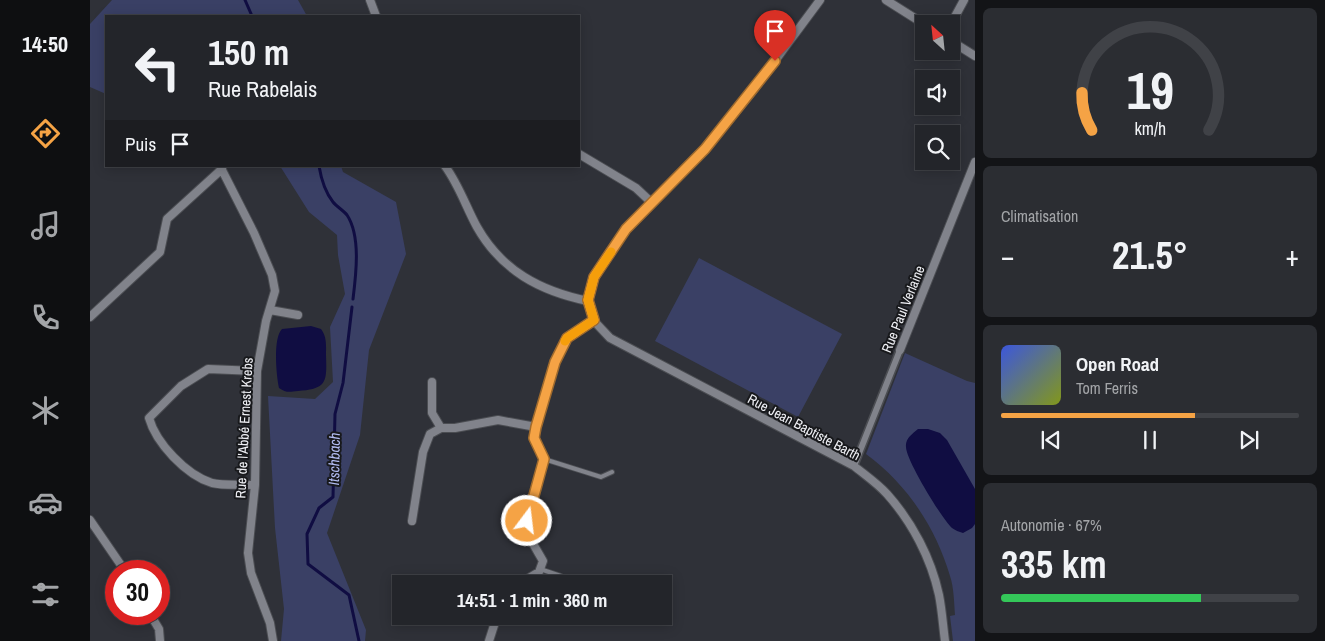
<!DOCTYPE html>
<html lang="fr">
<head>
<meta charset="utf-8">
<style>
  body { margin:0; font-family:"Archivo Narrow",sans-serif; background:#2b2d32; color:#f1f3f6; height:100vh; display:flex; flex-direction:column; font-size:19px; white-space:nowrap }
  * { box-sizing:border-box; margin:0 }
  p { font-size:16px; color:#a3a5a8 }
  .icon { flex:none; width:28px; height:28px; fill:none; stroke:currentColor; stroke-width:2; stroke-linecap:round; stroke-linejoin:round }
  .map { position:relative; flex:1; overflow:hidden }
  .drawer { display:flex; flex-direction:column; gap:8px; padding:8px; background:#131417; width:350px }
  .drawer>* { flex:none }
  .hud { position:absolute; left:15px; top:15px; width:475px; height:152px; border-radius:0px; box-shadow:0 2px 12px #0003,0 0 0 1px #404247; background:#23252a; color:#f1f3f6; overflow:hidden }
  .needle { width:32px; rotate:333deg }
  .fabs { position:absolute; left:825px; top:15px; display:grid; gap:10px }
  .fabs a { display:grid; place-items:center; width:45px; height:45px; border-radius:0px; background:#23252a; box-shadow:0 2px 12px #0003,0 0 0 1px #404247; font-size:25px }
  .speed { position:absolute; left:15px; top:560px; display:flex; gap:10px; font-size:25px; font-weight:700; text-align:center }
  .speed>* { display:grid; place-content:center; width:65px; height:65px; border-radius:50%; background:#23252a; box-shadow:0 2px 12px #0003,0 0 0 1px #404247; line-height:1 }
  .speed .limit { border:8px solid #d22; background:#fff; color:#111 }
  .pin { position:absolute; display:grid; place-items:center; width:42px; height:42px; color:#fff; margin:-51px -21px; border-radius:50% 50% 50% 0; rotate:-45deg; box-shadow:0 0 5px #0007 }
  .pin .icon { rotate:45deg }
  .me { position:absolute; width:55px; margin:-28px; rotate:15deg; stroke-linejoin:round; filter:drop-shadow(0 0 4px #0008) }
  .turn { display:flex; align-items:center; gap:18px; height:105px; padding:0 20px; font-size:22px }
  .turn .icon { width:65px; height:65px; stroke-width:2.5 }
  .turn b { display:block; font-size:35px; line-height:42px }
  .then { display:flex; align-items:center; height:48px; padding:0 20px; background:#0003; gap:10px; font-size:19px }
  .big { font-size:38px; font-weight:700; line-height:1.1 }
  .drawer .card { flex:1; display:flex; flex-direction:column; justify-content:center; gap:8px; min-width:0; padding:0 18px; border-radius:8px; background:#2b2d32 }
  .drawer .dial { align-items:center; gap:0 }
  .dial svg { height:130px; overflow:visible; fill:none; stroke:#404247; stroke-width:7; stroke-linecap:round; text-anchor:middle }
  .dial text { fill:#f1f3f6; stroke:none }
  .song { display:flex; align-items:center; gap:15px }
  .cover { width:60px; height:60px; border-radius:8px; background:linear-gradient(135deg,hsl(230 70% 55%),hsl(70 70% 35%)) }
  .played { height:5px; border-radius:2px; background:linear-gradient(90deg,#f5a345 65%,#404247 65%) }
  .keys { display:flex; justify-content:space-around; direction:ltr }
  .heat { display:flex; justify-content:space-between; align-items:center; font-size:28px; direction:ltr }
  .charge { height:8px; border-radius:4px; background:linear-gradient(90deg,#34c759 67%,#404247 0) }
  .trip { position:absolute; left:302px; top:575px; width:280px; height:50px; border-radius:0px; background:#23252a; box-shadow:0 2px 12px #0003,0 0 0 1px #404247; font-weight:700; line-height:50px; text-align:center }
  main { display:flex; flex:1; min-height:0 }
  .tab-bar { display:flex; flex-direction:column; width:90px; justify-content:space-around; align-items:center; background:#0e0f11; color:#a3a5a8 }
  .tab-bar .icon { width:35px; height:35px }
  .tab-bar .current { color:#f5a345 }
  .tab-bar b { font-size:22px; color:#f1f3f6 }
  .map>svg:first-child { display:block }
</style>
</head>
<body>
<main>
<nav class="tab-bar">
<b>14:50</b>
<svg class="icon current" aria-label="directions" viewBox="0 0 24 24"><path d="M12 3l9 9-9 9-9-9zM9 14v-3h6M13 9l2 2-2 2"/></svg>
<svg class="icon" aria-label="music" viewBox="0 0 24 24"><path d="M9 18V5l10-2v13"/><circle cx="6" cy="18" r="3"/><circle cx="16" cy="16" r="3"/></svg>
<svg class="icon" aria-label="phone" viewBox="0 0 24 24"><path d="M5 4h4l2 5-3 2q2 4 5 5l2-3 5 2v4C11 20 4 13 5 4z"/></svg>
<svg class="icon" aria-label="climate" viewBox="0 0 24 24"><path d="M12 3v18M4 7l16 10M4 17L20 7"/></svg>
<svg class="icon" aria-label="car" viewBox="0 0 24 24"><path d="M5 17H2v-5l4-1 3-4h7l3 4 3 1v5h-3M9 17h6M6 11h13"/><circle cx="7" cy="17" r="2"/><circle cx="17" cy="17" r="2"/></svg>
<svg class="icon" aria-label="filters" viewBox="0 0 24 24"><path d="M4 7h16M4 17h16"/><circle cx="9" cy="7" r="2"/><circle cx="15" cy="17" r="2"/></svg>
</nav>
<div class="map">
<svg width="885" height="641" viewBox="0 0 885 641">
  <rect width="100%" height="100%" fill="#2f3138"/>
  <path fill="#3a4065" d="M22,0h186l9,16h-201v78l-16,-7v-63z
    M190,166h61l2,6 53,30 10,52 -37,96 -9,85 -33,98 39,97 -1,11h-84l3,-32 -9,-81 -7,-132 47,3 18,-17 -3,-55 15,-33 -7,-39 -1,-20 -28,-23z
    M609,258l143,76 -44,83 -143,-76z
    M815,353l62,28 8,2v258h-22l-3,-25 5,-1c-1,-13 -1,-27 -5,-39 -14,-48 -43,-92 -84,-122z"/>
  <path fill="#100d42" d="M221,326l10,3c6,8 5,16 5,26 1,27 1,34 -28,36 -9,1 -12,2 -19,-3 -3,-14 -6,-50 3,-59z
    M828,429h10l12,4 7,7 28,49v35l-3,4 -9,5c-4,-1 -8,-3 -11,-5 -10,-9 -46,-68 -46,-81 -1,-8 6,-13 12,-18z"/>
  <g fill="none" stroke-linecap="round" stroke-linejoin="round">
    <path stroke="#100d42" stroke-width="3" d="M155,0l7,16
      M229,166c2,12 6,26 14,36 4,5 10,8 14,13 14,21 9,60 6,84
      M262,307l-9,76 -8,31 -2,83 -14,11 -12,26 1,30 41,31 10,46"/>
    <g stroke="#4b4d52" stroke-width="6">
      <path id="service" d="M454,459l57,18 11,-5
        M450,569l21,7"/>
    </g>
    <g stroke="#4b4d52" stroke-width="9">
      <path id="pedestrian" d="M764,466l46,-116"/>
    </g>
    <g stroke="#4b4d52" stroke-width="10">
      <path id="minor" d="M280,0l6,16
        M730,0l-66,89 -49,60 -79,80 -32,48 -6,24 6,20 16,17 244,128c11,9 23,17 33,28 25,28 44,64 52,101 3,15 4,31 6,46
        M796,0l38,24
        M861,24l13,-24
        M861,41l24,15
        M489,154l57,34 15,14
        M130,166l34,67 18,42 3,16 -9,30 -9,50 -2,114 -7,68 3,20 19,50 3,18
        M355,166c14,19 21,41 32,61 25,44 63,64 111,74
        M180,310l28,5
        M0,317l70,-65 7,-33 55,-50
        M810,350l75,-188
        M342,382v31l9,15h14l43,-8 38,7
        M165,485c-13,-1 -30,1 -43,-2 -26,-8 -56,-40 -63,-65l32,-32 27,-17 49,2
        M0,520l35,51
        M322,521l11,-69 7,-18 11,-6
        M429,584l20,-12 4,-11 -15,-26 -1,-14 17,-62 -10,-21 2,-11 19,-65 12,-24 27,-17
        M60,614l9,15 1,12
        M399,641l8,-25"/>
    </g>
    <use href="#service" stroke="#81838b" stroke-width="4"/>
    <use href="#pedestrian" stroke="#81838b" stroke-width="6"/>
    <use href="#minor" stroke="#81838b" stroke-width="8"/>
  </g>
  <g fill="none" stroke-linecap="round" stroke-linejoin="round">
    <g stroke="#9f6a2d" stroke-width="12">
      <path id="route" d="M437,521l17,-62 -10,-21 2,-11 19,-65 12,-24 27,-18 -6,-20 6,-23 32,-48 79,-80 70,-88"/>
    </g>
    <use href="#route" stroke="#f5a345" stroke-width="9"/>
    <path stroke="#f59e0b" stroke-width="9" d="M475,341l2,-3 27,-18 -6,-20 6,-23 17,-25"/>
  </g>
  <g text-anchor="middle" dominant-baseline="central" stroke-width="4" stroke-linejoin="round" paint-order="stroke">
    <g font-size="14" fill="#eff0f5" stroke="#18191c">
      <text transform="translate(813 309) rotate(-68)">Rue Paul Verlaine</text>
      <text transform="translate(714 427) rotate(28)">Rue Jean Baptiste Barth</text>
      <text transform="translate(154 428) rotate(-87)">Rue de l'Abbé Ernest Krebs</text>
    </g>
    <g font-size="15" font-style="italic" fill="#b2bcf1" stroke="#18191c">
      <text transform="translate(244 459) rotate(-89)">Itschbach</text>
    </g>
  </g>
</svg>
<div class="fabs">
<a><svg class="needle" viewBox="-14 -14 28 28"><path d="M0-13l5 13h-10z" fill="#e53935"/><path d="M0 13l5-13h-10z" fill="#a3a5a8"/></svg></a>
<a><svg class="icon" aria-label="sound" viewBox="0 0 24 24"><path d="M4 9h4l5-4v14l-5-4H4zM17 9q2 3 0 6"/></svg></a>
<a><svg class="icon" aria-label="search" viewBox="0 0 24 24"><circle cx="10" cy="10" r="6"/><path d="M15 15l6 6"/></svg></a>
</div>
<div class="speed"><div class="limit">30</div></div>
<div class="pin" style="left:685px;top:61px;background:#d93025"><svg class="icon" aria-label="arrive" viewBox="0 0 24 24"><path d="M6 21V4h12l-3 4 3 4H6"/></svg></div>
<svg class="me" style="left:437px;top:521px" viewBox="-20 -20 40 40"><circle r="17" fill="#f5a345" stroke="#fff" stroke-width="3"/><path d="M0-11L8 9 0 5-8 9z" fill="#fff"/></svg>
<div class="trip">14:51 · 1 min · 360 m</div>
<div class="hud">
<div class="turn"><svg class="icon" aria-label="left" viewBox="0 0 24 24"><path d="M17 20v-9H6M10 6l-5 5 5 5"/></svg><div><b>150 m</b>Rue Rabelais</div></div>
<div class="then">Puis<svg class="icon" aria-label="arrive" viewBox="0 0 24 24"><path d="M6 21V4h12l-3 4 3 4H6"/></svg></div>
</div>
</div>
<section class="drawer">
<div class="card dial"><svg viewBox="0 0 100 80">
<path d="M14 69A42 42 0 1 1 86 69"/>
<path d="M14 69A42 42 0 0 1 8 46" stroke="#f5a345"/>
<text x="50" y="56" font-size="32" font-weight="700">19</text>
<text x="50" y="72" font-size="11">km/h</text>
</svg></div>
<div class="card"><p>Climatisation</p>
<div class="heat"><a>−</a><b class="big">21.5°</b><a>+</a></div>
</div>
<div class="card">
<div class="song"><i class="cover"></i><div><b>Open Road</b><p>Tom Ferris</p></div></div>
<div class="played"></div>
<div class="keys"><svg class="icon" aria-label="previous" viewBox="0 0 24 24"><path d="M18 5L8 12l10 7zM5 5v14"/></svg><svg class="icon" aria-label="pause" viewBox="0 0 24 24"><path d="M8 5v14M16 5v14"/></svg><svg class="icon" aria-label="next" viewBox="0 0 24 24"><path d="M6 5l10 7-10 7zM19 5v14"/></svg></div>
</div>
<div class="card"><p>Autonomie · 67%</p><b class="big">335 km</b><div class="charge"></div></div>
</section>
</main>
</body>
</html>
